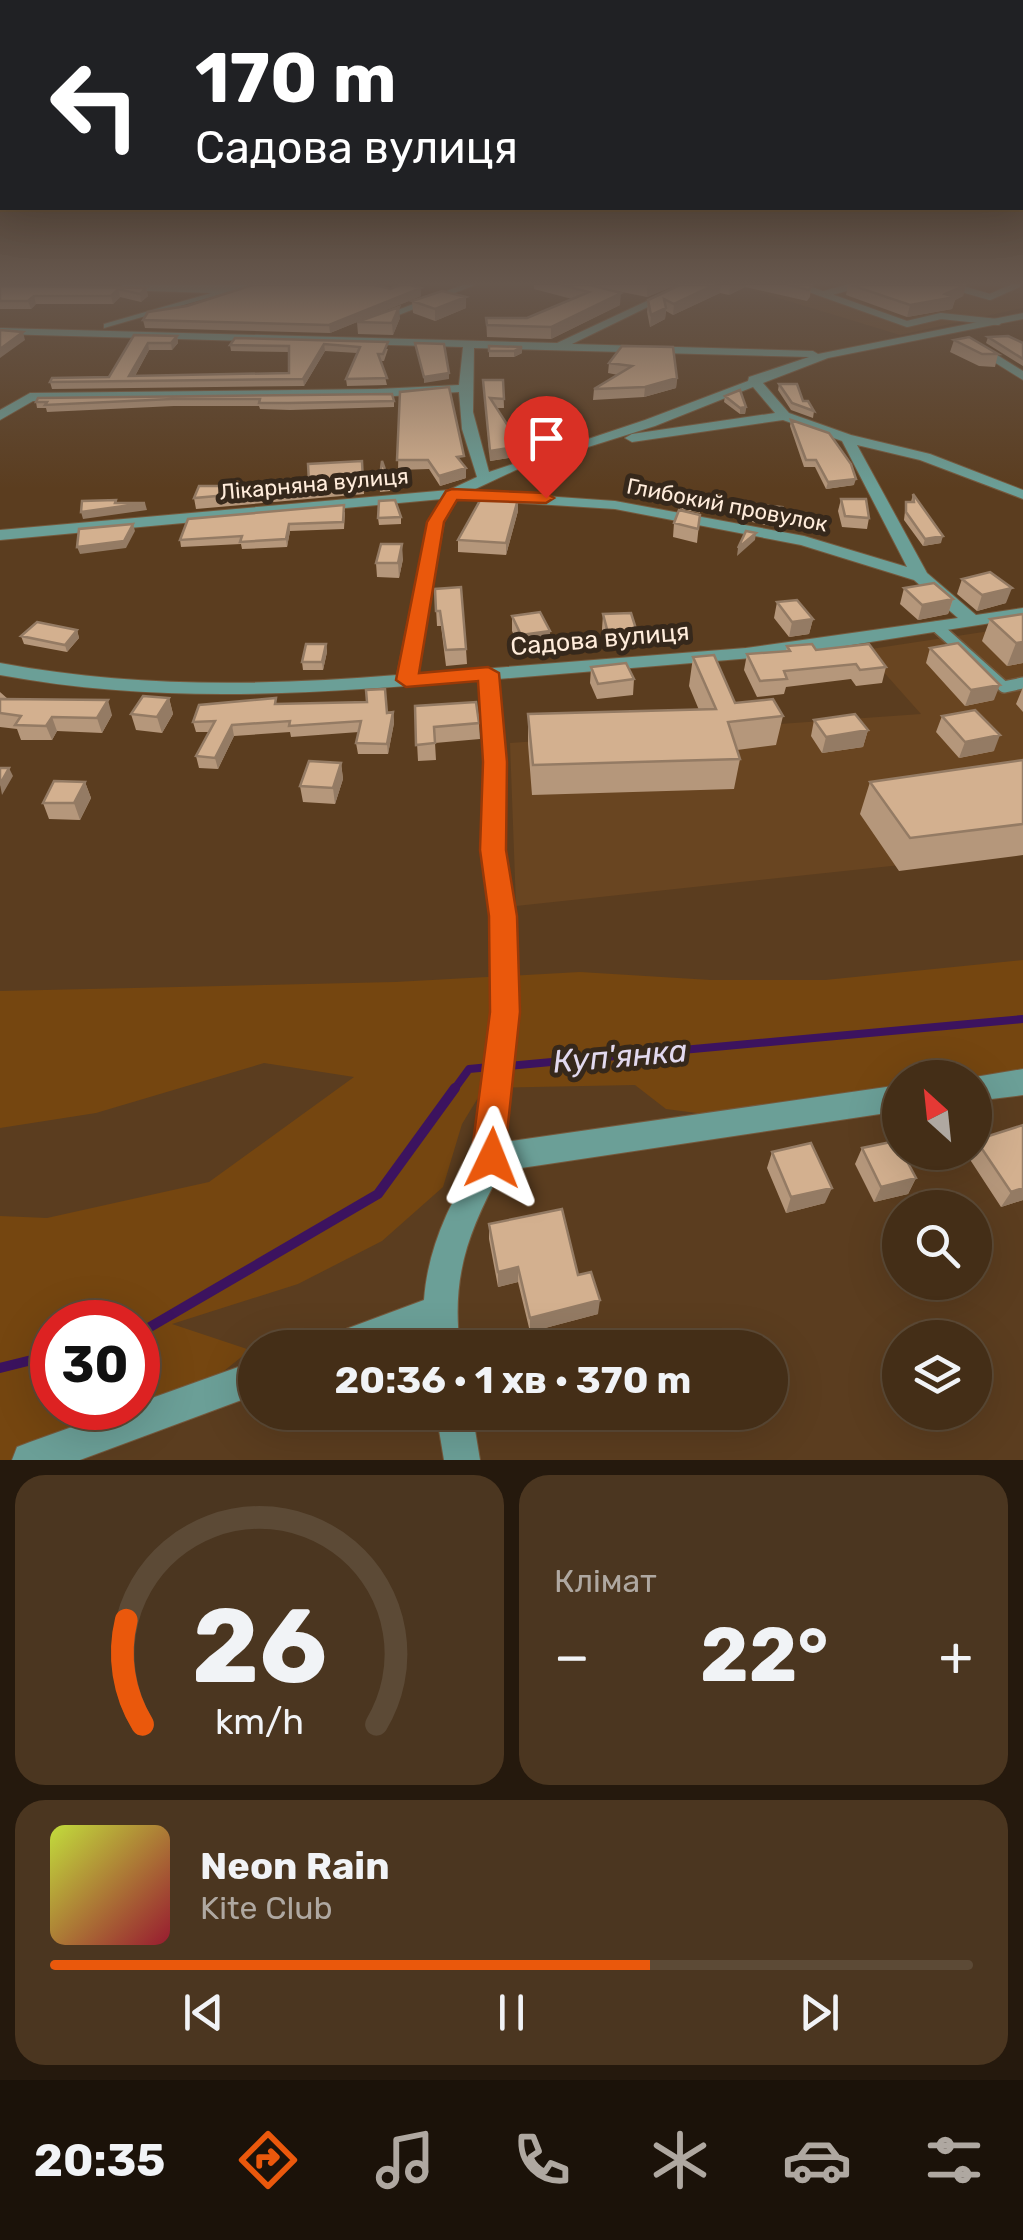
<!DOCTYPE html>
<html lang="uk">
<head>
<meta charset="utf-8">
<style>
  body { margin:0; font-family:Rubik,sans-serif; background:#4b3620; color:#f1f3f6; height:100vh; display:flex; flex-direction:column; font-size:38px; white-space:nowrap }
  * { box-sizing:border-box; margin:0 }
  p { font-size:32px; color:#afa8a1 }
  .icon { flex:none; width:55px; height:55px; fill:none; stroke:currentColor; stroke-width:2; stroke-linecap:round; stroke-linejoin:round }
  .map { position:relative; height:1460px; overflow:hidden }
  .details { display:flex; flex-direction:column; gap:15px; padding:15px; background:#25190d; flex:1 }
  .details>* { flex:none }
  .hud { position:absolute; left:0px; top:0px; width:1025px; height:210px; box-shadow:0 10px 40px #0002,0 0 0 2px #5c4a36; background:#202124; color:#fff; overflow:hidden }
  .needle { width:65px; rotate:333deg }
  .fabs { position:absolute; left:882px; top:1060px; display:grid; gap:20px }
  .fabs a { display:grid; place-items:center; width:110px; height:110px; border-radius:50%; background:#442e17; box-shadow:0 10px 40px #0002,0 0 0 2px #5c4a36; font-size:50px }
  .speed { position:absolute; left:30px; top:1300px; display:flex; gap:20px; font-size:50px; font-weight:700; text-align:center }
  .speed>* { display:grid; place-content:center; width:130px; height:130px; border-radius:50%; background:#442e17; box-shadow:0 10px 40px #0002,0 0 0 2px #5c4a36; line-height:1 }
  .speed .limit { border:15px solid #d22; background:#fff; color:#111 }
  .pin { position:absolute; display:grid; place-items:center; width:85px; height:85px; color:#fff; margin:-102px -42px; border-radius:50% 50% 50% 0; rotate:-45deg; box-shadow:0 0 10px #0007 }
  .pin .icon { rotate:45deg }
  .me { position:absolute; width:110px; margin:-55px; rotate:2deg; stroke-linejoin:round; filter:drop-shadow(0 0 8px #0008) }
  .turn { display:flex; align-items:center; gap:35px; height:210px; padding:0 30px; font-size:45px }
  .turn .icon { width:130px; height:130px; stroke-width:2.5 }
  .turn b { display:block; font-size:70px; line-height:85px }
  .big { font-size:75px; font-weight:700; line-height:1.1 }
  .details .tile { flex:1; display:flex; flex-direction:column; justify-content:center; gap:15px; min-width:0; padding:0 35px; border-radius:30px; background:#4b3620 }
  .details .dial { align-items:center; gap:0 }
  .dial svg { height:260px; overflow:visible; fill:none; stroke:#5c4a36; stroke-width:7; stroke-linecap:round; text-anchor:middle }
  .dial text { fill:#f1f3f6; stroke:none }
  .song { display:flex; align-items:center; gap:30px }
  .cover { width:120px; height:120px; border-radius:15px; background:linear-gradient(135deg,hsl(70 70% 55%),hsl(350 70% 35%)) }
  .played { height:10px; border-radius:5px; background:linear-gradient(90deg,#ea580c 65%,#5c4a36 65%) }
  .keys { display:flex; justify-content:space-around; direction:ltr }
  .heat { display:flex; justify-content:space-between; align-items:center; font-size:55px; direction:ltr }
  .details .tiles { flex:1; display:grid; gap:15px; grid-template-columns:1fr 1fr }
  .tile:last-child { grid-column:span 2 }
  .trip { position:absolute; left:238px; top:1330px; width:550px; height:100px; border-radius:50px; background:#442e17; box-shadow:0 10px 40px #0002,0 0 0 2px #5c4a36; font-weight:700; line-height:100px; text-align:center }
  .tab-bar { display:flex; height:160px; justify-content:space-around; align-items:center; background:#1b1209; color:#afa8a1 }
  .tab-bar .icon { width:70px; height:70px }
  .tab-bar .on { color:#ea580c }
  .tab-bar b { font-size:45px; color:#f1f3f6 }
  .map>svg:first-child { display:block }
</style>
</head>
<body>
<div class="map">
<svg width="1023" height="1460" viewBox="0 0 1023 1460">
  <rect width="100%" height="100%" fill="#5b3d1f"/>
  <path fill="#694521" d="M766,285h257v23l-123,27 -148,-45z
    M1023,626v226l-507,54 -6,-163 411,-29 -57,-64z"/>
  <path fill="#754610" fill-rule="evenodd" d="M1023,960v122l-123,-4v21l-150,21 -84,-11 -31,-24 -151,3 -22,36 -19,63 -61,54 -84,43 -126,40 78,26 -67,54 -153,56h-30v-244l47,2 162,-36 145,-105 -90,-14 -168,50 -96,15v-137l395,-9 185,-10 131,8h114zM52,1322h86v86h-86z"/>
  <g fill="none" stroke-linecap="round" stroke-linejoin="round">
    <path stroke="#3c135f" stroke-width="8" d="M507,1066l516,-47
      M453,1091l16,-22 21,-2"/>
    <path stroke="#3c135f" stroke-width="10" d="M138,1334l240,-140 77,-106
      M0,1368l52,-13"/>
    <g stroke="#75593d" stroke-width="8">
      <path id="service-far1" d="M948,285l42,12 27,-12
        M806,288l101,36 34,-8 57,6
        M824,294l33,-9"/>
    </g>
    <g stroke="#75593d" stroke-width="14">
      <path id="service" d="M937,627l67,60 19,-4"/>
    </g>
    <g stroke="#75593d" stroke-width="2">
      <path id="minor" d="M122,285h131l-149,43v-4l107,-31 -93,-3z
        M462,285h13l-94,37 -9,-2z
        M681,285h12l-121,59 241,7 5,3 205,-41v6l-195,39 -65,25 26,30 62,22 79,19 93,36v9l-103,-39 -63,-15 70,128 49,42 47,-7v10l-235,37 -290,24 7,82 -1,89 11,66 3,96 -13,130 395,-57v26l-399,60c-33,61 -50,106 -41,177h-34l-2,-15 -38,15h-64l5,-12 97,-36c2,-29 10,-57 22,-84 10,-23 32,-49 29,-73l17,-131 -1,-96 -9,-66 3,-89 -6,-81c-163,14 -317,25 -479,-5v-12c133,25 263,23 397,12l31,-153 14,-23 -442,41v-10l449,-40 28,-13 -15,-48 -3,-37 -81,5 -345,4 -33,19v-10l30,-17 348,-4 81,-4 4,-38 -463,-13v-6l557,15zM474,348l335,9 -60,20 -1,4 -103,39 -156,52 -16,-60zM753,387l22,26 -143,21 -7,4 7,4 151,-22 59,21 65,126 -103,-31 -189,-35 -144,-10 47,-22 137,-43zM457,499l158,10 186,36 113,35 44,38 -212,30 -329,26 27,-152z
        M970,343h8l45,28v9l-53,-33z
        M1023,1069v26l-48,6v-23h-6z
        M255,1361v34l-175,65h-68l5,-13 13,-5 95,-34h13v-5z
        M436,1412h36l8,48h-36z"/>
    </g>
    <use href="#service-far1" stroke="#6b9f97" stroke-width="6"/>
    <use href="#service" stroke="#6b9f97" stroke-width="11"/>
    <use href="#minor" fill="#6b9f97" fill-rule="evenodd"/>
  </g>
  <path fill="#b5977b" d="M401,285h14l6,11 -91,37 -185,-5 -2,-8 44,-14 203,-17z
    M534,285h142l-29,12 -50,-10 23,18 -69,34 -64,-2 -1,-19h41l45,-19 -38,-10z
    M680,285h131l-1,12 -3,4 -62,-14 -16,8 -9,-2 -47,22 -7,-4 -1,8 -15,8 -3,-15 1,-12z
    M848,285h118l-3,11 -8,4 -3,9 -45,8 -61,-22z
    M0,286l146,2 2,8 -7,6 -21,-5 -7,7h-77l-5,5h-31z
    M412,301l54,7 -31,13 -22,-8z
    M400,318l-7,17 -35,-1 -1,-12z
    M134,335l43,1 1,7 -6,7h-23l-14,26 154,-3v-21l-58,-1 -1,-6 5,-7 153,11 -4,12h-3l6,24 -40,1 -1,-7 11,-26 -32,-2 -21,35 -252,3 -2,-7 59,-5z
    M988,337l35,6v23l-37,-23z
    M954,340l44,14 -3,13 -16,-1 -29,-14z
    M489,346l33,7 -8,4h-25z
    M622,346l55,32 -1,10 -32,9 -51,3 1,-11 24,-14 -10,-2 1,-10z
    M503,380l1,28h-8l25,48 -31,5 -6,-72z
    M779,384l35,27 -1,7 -22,-8 -13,-20z
    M400,392l64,73 2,13 -26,8 -11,-17 -31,1z
    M725,396l21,11 -1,7h-5l-16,-12z
    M38,398l356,3v6l-104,3 -30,-1 -1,-3h-85l-127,6 -1,-4h-9l-1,-6z
    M791,420l63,65 -28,4 -11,-22h-11l-14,-41z
    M362,461l2,33 -168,15 -2,-11 31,-12 1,3 83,-7z
    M390,484v7l-10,1 -1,-7z
    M682,493l20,2 -2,18 -20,-4z
    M913,494l28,49 -18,3 -19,-26 2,-18h5z
    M518,499v12l-12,44 -48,-3v-12z
    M841,499l28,19 -2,11 -25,-2 -4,-16z
    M782,507l-7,20 -23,-5 1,-7z
    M345,512l-1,17 -54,2 -3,16 -45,2 -1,-5 -60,3 -1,-7z
    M700,515l-3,28 -24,-6 1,-14z
    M401,517v7l-22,1 -1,-7z
    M403,559l-4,19 -22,-1 -1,-14z
    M962,579l44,24 -29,8 -20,-17z
    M904,588l49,11 -5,15 -30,6 -18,-16z
    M435,589l31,60 1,15 -21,2 -5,-40h-4z
    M777,602l36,17 -4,15 -20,3 -15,-19z
    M603,614l34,18 -1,16 -29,1 -5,-20z
    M1023,614v49l-16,3 -25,-25 8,-22z
    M512,616l38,30 -29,5 -9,-20z
    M77,630l2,8 -12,14 -43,-8 -3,-8z
    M326,644l1,8 -4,18h-20l-1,-8z
    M787,646l29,4 70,17 -4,16 -26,3 -5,-7 -65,8 -2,7 -27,3 -13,-27 3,-16 39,-3z
    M930,648l64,52 -29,6 -39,-43z
    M693,657l42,46 48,13 -7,29 -39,5 3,9 -6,30 -202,6 -4,-51v-30l171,-4 -10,-24z
    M591,667l43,12 -1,16 -36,4 -7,-16z
    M1023,687v25l-7,-8z
    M0,692l8,7 104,16 -10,18 -45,-2 -5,9h-31l-4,-11 -17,-2z
    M169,698l4,16 -11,19 -26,-3 -5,-16z
    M277,704l116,8 1,11 -6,31h-30l-2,-11 3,-11 -68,5 -1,-5 -56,4 -16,33 -19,-1 -3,-12 13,-24h-13l-3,-10z
    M415,706l64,17 1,16 -45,4 1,17 -18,1z
    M942,716l52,35 -35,7 -23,-26z
    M814,720l54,10 -5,17 -41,6 -11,-17z
    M1023,760v95l-124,16 -39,-57 10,-32z
    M341,763l2,16 -8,25 -32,-2 -3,-16z
    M85,782l6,16 -11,22 -31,-1 -6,-16z
    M1023,1125v75l-22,7 -34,-52 2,-3h6l1,-12z
    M862,1148l54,30 -8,16 -34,8 -19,-38z
    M772,1152l53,51 -39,10 -19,-45z
    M489,1224l89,51 20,39 -68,18 -12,-50 -20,5 -9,-48z
    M566,1412h58v2l-56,12z"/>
  <path fill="#947b64" d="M413,285h2v2l6,1v8l-91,37 -1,-8z
    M650,285h26l-29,12v-11z
    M714,285h7l-1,8 -47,22 1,-11z
    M730,285h16l-1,2 -16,8z
    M966,285l-3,11 -8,4 -3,9 -45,8 3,-12z
    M146,288l2,8 -7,6 -1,-8z
    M118,289l2,8 -7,7 -2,-8z
    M621,293l-1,12 -69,34v-12z
    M34,296l2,8 -5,5 -3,-8z
    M466,297v11l-31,13v-12z
    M399,307l1,11 -7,17 -1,-12z
    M666,308l-1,11 -15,8 1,-12z
    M23,332l2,8 -25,18v-9z
    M177,336l1,7 -6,7 -1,-7z
    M148,343l1,7 -18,33 -2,-7z
    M324,344l1,7 -21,35 -1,-7z
    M522,347v6l-8,4v-6z
    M449,373v6l-25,4v-6z
    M677,378l-1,10 -32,9 1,-10z
    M746,407l-1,7h-5v-6z
    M521,446v10l-31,5v-10z
    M466,468v10l-26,8 -1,-10z
    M856,479l-2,6 -28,4 2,-7z
    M518,499v12l-12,44v-12z
    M116,500l2,7 27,-4 2,7 -64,9 -2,-7 34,-9z
    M133,524l2,7 -9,17 -46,6 -3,-7z
    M289,524l1,7 -3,16 -1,-8z
    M756,533l-1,7 -18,16 1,-8z
    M943,536l-2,7 -18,3 2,-7z
    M402,544l1,15 -4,19 -1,-15z
    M1012,588l-6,15 -29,8 5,-16z
    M953,599l-5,15 -30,6 4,-15z
    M813,619l-4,15 -20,3 3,-15z
    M77,630l2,8 -12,14 -2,-7z
    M550,631v15l-29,5v-16z
    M1023,642v21l-16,3 9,-23z
    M326,644l1,8 -4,18 -1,-8z
    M1000,685l-6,15 -29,6 6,-16z
    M169,698l4,16 -11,19 -5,-16z
    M108,700l4,15 -10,18 -5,-15z
    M393,712l1,11 -6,31 -1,-10z
    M52,717l5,14 -5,9 -6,-14z
    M232,725l2,11 -16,33 -3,-11z
    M868,730l-5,17 -41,6 4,-16z
    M1000,735l-6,16 -35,7 6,-16z
    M341,763l2,16 -8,25 -2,-16z
    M9,768l4,8 -11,19 -2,-11z
    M85,782l6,16 -11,22 -6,-17z
    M916,1178l-8,16 -34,8 7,-15z
    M832,1188l-7,15 -39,10 5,-16z
    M1023,1188v12l-22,7 10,-15z
    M518,1267v15l-20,5v-15z
    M600,1300l-2,14 -68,18v-14z"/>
  <path fill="#d3b08f" stroke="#947b64" stroke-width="2.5" d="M253,285h121l16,4 11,-4h12v1l8,2 -92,37 -186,-5 5,-8 39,-6z
    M561,285h29l31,8 -70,34 -64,-2 -1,-7h41l62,-26z
    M680,285h34l-40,19 -10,-5 2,9 -15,7 -3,-15z
    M788,285h24l-3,5z
    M851,285h115l-21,9 10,3 -45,8z
    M0,286l146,2 -6,6 -22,-5 -7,7h-77l-6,5h-28z
    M442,291l24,6 -31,12 -23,-8z
    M399,307l-7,16 -35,-1z
    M0,330l23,2 -23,17z
    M134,335l43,1 -6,7h-23l-19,33 160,-3v-27l-59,-1 5,-7 153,4 -5,12h-5l9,24 -41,1 14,-32 -36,-3 -21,35 -253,3 2,-4 57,-1z
    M1008,336l15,7v16l-35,-22z
    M969,337l29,17h-16l-28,-14z
    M415,343l29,1 5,29 -25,4z
    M489,346l33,1 -8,4h-25z
    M622,346l51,1 4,31 -32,9 -51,2 38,-23 -23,-3z
    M483,380h20l1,19 -14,-1 31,48 -31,5z
    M779,384h18l6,17h5l6,10 -22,-8z
    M449,387l15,69 -7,1 9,11 -27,8 -11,-16h-31l3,-68z
    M740,390l6,17 -6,1 -15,-12z
    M392,394l2,7 -105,2h-30l1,-4h-88l-127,6 2,-3h-11l2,-4z
    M791,420l38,13 22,31 5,15 -28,3 -12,-22h-10z
    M362,461l1,22 -169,15 5,-12h26l-1,3 85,-7 -1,-18z
    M382,461l8,23 -11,1z
    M682,493l20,2 -1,11 -21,-4z
    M913,494l30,42 -18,3 -19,-27v-10h8z
    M483,495l35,4 -12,44 -48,-3z
    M841,499h25l3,19 -24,-2z
    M116,500l-1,3h30l-64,9 1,-11z
    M395,500l6,17 -23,1 1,-17z
    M344,505l-1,17 -54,2 -3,15 -46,3 2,-6 -62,4 8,-21z
    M758,505l24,2 -6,13 -23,-5z
    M679,510l21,5 -2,14 -24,-6z
    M133,524l-9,17 -47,6 2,-18z
    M746,531l10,2 -18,15z
    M381,544h21l-4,19h-22z
    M990,572l22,16 -30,7 -20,-16z
    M934,583l19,16 -31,6 -18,-17z
    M461,587l5,62 -20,1 -6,-39h-4l-1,-22z
    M797,600l16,19 -21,3 -15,-20z
    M540,612l10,19 -29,4 -9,-19z
    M631,613l6,19 -29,1 -5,-19z
    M1023,614v28l-7,1 -26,-24z
    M37,622l40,8 -12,15 -44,-9z
    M958,643l42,42 -29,5 -41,-42z
    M306,644h20l-4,18h-20z
    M812,644l4,6 53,-6 17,23 -26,3 -4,-6 -72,7 3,8 -27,2 -13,-27 43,-3 -3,-5z
    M714,655l21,48 38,-4 10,17 -55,6 12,37 -207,6 -5,-51 188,-5 -23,-52z
    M626,663l8,16 -36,5 -7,-17z
    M385,689l2,24 6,-1 -6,32 -31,-1 5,-22 -72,5 1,-5 -58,4 -17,33 -19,-2 19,-35 -22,1 6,-17 77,-7 -1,6 92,-2 -1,-12z
    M143,696l26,2 -12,19 -26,-3z
    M0,699l108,1 -11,18 -45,-1 -6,9 -31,-1 6,-9 -21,-3z
    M476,702l3,21 -45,4 1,16 -19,2 -1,-39z
    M975,710l25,25 -35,7 -23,-26z
    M855,714l13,16 -42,7 -12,-17z
    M1023,760v64l-113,14 -40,-56z
    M309,761l32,2 -8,25 -33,-2z
    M0,768h9l-9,16z
    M54,781l31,1 -11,21h-31z
    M1023,1125v63l-12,4 -35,-52z
    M896,1141l4,7v4h2l14,26 -35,9 -19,-39z
    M811,1143l21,45 -41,9 -19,-45z
    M562,1209l16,66 13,-3 9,28 -70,18 -12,-51 -20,5 -9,-48z
    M613,1343l1,5h-23z"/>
  <linearGradient id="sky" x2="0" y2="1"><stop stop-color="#322211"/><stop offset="0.58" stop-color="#66574d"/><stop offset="1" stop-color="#66574d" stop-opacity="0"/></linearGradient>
  <rect width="1023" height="489" fill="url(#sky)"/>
  <path fill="#ea580c" stroke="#983908" stroke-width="2.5" d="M452,489l94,4 8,5 -8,5 -89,-3 -13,22 -25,151 69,-6 11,6 8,89 -1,88 11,66 3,96 -14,131 3,15 -5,12 -12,4 -12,-4 -7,-27 17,-131 -1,-96 -9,-66 3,-88 -5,-81 -72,6 -10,-7 31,-158 19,-31z"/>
  <g text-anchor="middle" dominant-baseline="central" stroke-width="10" stroke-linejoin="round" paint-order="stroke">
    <g font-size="22" fill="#ffecdb" stroke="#36281b">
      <text transform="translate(314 484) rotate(-5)">Лікарняна вулиця</text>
      <text transform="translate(727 505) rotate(11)">Глибокий провулок</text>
    </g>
    <g font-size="25" fill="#ffecdb" stroke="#36281b">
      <text transform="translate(600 639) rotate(-5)">Садова вулиця</text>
    </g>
    <g font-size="32" font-style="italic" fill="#e2d9ef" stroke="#36281b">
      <text transform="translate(620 1056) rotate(-5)">Куп'янка</text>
    </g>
  </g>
</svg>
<div class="fabs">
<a><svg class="needle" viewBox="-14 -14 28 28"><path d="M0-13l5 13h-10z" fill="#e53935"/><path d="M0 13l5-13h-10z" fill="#afa8a1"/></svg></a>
<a><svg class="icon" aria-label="search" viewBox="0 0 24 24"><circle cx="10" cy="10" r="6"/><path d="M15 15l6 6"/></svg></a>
<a><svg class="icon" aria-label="layers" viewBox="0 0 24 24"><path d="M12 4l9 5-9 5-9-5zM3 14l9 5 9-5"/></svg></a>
</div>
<div class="speed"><div class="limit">30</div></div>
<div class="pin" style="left:546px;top:498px;background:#d93025"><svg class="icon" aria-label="arrive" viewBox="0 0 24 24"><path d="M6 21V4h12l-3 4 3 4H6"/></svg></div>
<svg class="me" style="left:492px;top:1158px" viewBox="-20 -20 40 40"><path d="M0-17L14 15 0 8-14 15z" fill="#ea580c" stroke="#fff" stroke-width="4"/></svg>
<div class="trip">20:36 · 1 хв · 370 m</div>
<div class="hud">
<div class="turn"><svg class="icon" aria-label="left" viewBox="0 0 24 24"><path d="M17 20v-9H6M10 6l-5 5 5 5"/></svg><div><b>170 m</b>Садова вулиця</div></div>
</div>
</div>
<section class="details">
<div class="tiles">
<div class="tile dial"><svg viewBox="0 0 100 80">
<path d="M14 69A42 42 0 1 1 86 69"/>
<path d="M14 69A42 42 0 0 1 9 37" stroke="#ea580c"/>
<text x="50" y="56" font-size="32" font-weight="700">26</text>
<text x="50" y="72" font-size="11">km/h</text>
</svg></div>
<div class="tile"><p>Клімат</p>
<div class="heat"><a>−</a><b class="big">22°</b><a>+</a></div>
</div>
<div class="tile">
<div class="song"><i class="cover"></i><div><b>Neon Rain</b><p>Kite Club</p></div></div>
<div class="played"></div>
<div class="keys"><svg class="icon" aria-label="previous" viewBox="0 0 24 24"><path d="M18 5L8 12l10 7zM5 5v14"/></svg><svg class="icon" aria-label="pause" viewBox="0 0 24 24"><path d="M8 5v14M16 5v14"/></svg><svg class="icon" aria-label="next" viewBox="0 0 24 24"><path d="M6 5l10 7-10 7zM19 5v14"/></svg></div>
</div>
</div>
</section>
<nav class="tab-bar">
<b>20:35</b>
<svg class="icon on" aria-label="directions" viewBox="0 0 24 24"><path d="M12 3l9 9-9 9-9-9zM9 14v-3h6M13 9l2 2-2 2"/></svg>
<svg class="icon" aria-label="music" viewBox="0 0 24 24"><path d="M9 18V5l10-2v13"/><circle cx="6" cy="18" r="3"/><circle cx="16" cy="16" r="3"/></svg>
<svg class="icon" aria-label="phone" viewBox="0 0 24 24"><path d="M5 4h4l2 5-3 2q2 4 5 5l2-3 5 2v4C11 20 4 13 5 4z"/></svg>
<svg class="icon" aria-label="climate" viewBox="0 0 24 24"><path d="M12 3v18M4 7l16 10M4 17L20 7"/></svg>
<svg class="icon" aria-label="car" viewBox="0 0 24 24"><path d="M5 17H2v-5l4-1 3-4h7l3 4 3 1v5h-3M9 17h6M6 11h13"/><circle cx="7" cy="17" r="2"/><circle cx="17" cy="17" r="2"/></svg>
<svg class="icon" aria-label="filters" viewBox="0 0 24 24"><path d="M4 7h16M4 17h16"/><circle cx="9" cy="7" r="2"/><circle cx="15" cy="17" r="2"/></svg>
</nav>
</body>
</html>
